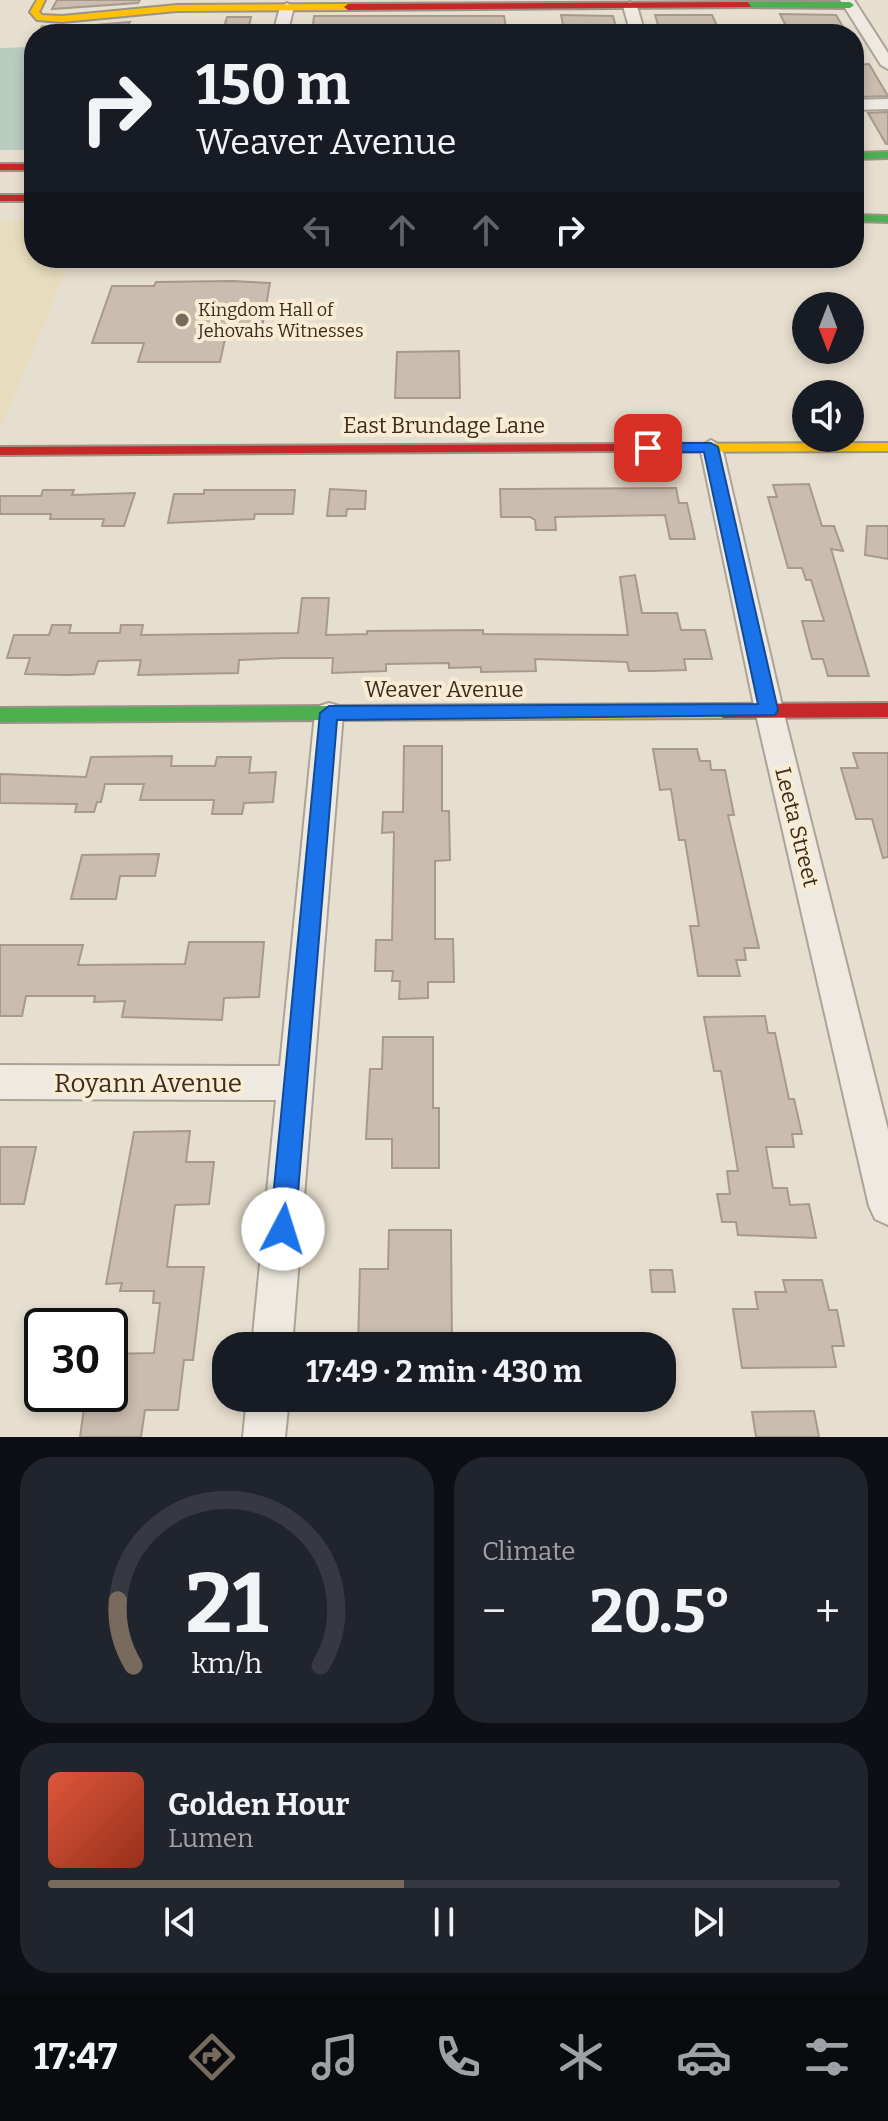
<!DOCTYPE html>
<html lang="en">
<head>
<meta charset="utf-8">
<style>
  body { margin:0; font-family:Bitter,serif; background:#20242c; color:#f1f3f6; height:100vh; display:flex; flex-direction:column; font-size:30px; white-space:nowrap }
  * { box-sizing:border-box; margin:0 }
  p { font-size:26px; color:#9ea1a6 }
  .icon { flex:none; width:44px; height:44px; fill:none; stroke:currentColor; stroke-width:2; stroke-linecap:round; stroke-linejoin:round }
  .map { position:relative; height:1437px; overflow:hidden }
  .panel { display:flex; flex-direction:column; gap:20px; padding:20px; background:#0d0f14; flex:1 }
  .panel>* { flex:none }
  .hud { position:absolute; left:24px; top:24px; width:840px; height:244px; border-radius:32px; box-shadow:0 4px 12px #0003; background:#171b24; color:#f1f3f6; overflow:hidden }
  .needle { width:52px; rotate:180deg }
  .fabs { position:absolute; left:792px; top:292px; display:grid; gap:16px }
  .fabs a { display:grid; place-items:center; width:72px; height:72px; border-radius:50%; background:#171b24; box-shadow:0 4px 12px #0003; font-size:40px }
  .speed { position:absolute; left:24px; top:1308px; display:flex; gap:16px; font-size:40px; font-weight:700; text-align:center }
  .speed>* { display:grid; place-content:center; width:104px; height:104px; border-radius:50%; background:#171b24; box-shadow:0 4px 12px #0003; line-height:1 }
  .speed .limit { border:4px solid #111; border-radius:12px; background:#fff; color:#111 }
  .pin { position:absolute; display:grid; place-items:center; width:68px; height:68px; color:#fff; margin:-34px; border-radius:16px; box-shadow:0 4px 12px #0006 }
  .me { position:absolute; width:88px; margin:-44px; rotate:5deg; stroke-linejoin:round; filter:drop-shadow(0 0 6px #0008) }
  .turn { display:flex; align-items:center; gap:28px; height:168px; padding:0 40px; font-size:36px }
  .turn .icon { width:104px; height:104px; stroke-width:2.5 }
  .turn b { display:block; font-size:56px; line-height:68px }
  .lanes { display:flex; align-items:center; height:76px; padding:0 40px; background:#0003; justify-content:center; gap:40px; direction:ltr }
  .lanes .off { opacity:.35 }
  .big { font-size:60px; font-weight:700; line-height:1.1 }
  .panel .card { flex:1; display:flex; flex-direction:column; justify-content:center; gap:12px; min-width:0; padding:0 28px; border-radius:32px; background:#20242c }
  .panel .dial { align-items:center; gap:0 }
  .dial svg { height:208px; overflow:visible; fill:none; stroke:#363941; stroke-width:7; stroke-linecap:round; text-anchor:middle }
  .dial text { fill:#f1f3f6; stroke:none }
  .song { display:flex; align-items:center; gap:24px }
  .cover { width:96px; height:96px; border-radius:12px; background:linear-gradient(135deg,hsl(10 70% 55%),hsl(10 70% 35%)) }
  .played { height:8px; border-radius:4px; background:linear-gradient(90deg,#786a5c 45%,#363941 45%) }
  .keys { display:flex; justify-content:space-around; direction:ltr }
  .heat { display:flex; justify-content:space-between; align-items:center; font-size:44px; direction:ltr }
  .panel .tiles { flex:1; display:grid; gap:20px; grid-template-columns:1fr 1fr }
  .card:last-child { grid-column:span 2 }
  .trip { position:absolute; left:212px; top:1332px; width:464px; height:80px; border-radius:32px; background:#171b24; box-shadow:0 4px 12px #0003; font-weight:700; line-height:80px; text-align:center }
  .menu { display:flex; height:128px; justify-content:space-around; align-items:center; background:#090b0e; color:#9ea1a6 }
  .menu .icon { width:56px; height:56px }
  .menu .on { color:#786a5c }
  .menu b { font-size:36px; color:#f1f3f6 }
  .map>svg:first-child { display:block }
</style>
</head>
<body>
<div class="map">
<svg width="888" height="1437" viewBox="0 0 888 1437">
  <rect width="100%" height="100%" fill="#e6dece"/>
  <path fill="#e7ddbe" d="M0,220h34v38h37l-68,166h-3z"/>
  <path fill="#b9ccc0" d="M34,47v103h-34v-102z"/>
  <path fill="#cabcaf" stroke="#a79a8d" stroke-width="2" d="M57,0h83l-2,3 -86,6z
    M780,14l56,1 11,19h-57z
    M561,15l52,1 5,18h-53z
    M655,15h57l9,19h-60z
    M314,16h190l3,18h-195z
    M227,17h24l-4,17h-25z
    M130,22l-5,9 -87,3 4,-8 20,2z
    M869,64l19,32 -28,1 -6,-10v-22z
    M888,112v32h-2l-18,-31z
    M233,281l37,2 -10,56h-35l-5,23h-82l6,-19h-52l20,-57h42l2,-4z
    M459,351l1,47h-65l2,-46z
    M809,484l13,42h12l9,25 -12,-2 38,127h-41l-5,-17h-11l-10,-38h22l-13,-41h-5l-4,-12h-14l-20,-71h9l-4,-12z
    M676,488l3,15h8l8,36h-25l-5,-24 -110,2 1,13h-20l-1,-10 -5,-3h-29l-1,-28z
    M330,489l36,2 -1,18h-18l-1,7h-19z
    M43,490h31l-2,5 63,-2 -11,33h-22l2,-7h-54l1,-5h-51v-18h41z
    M204,490h91l-2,24h-38l-1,5 -86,4 6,-29h30z
    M867,526h21v33l-23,-4z
    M635,575l7,38h35l4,17h24l7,29h-28l2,11 -35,1h-22l-2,-9 -92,-3 1,12 -55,1v-5l-32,1v-5l-63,1v7l-54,2 1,-15h-49l-45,2 -1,13 -100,2 3,-15 -43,1 -4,13 -27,1 -42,-1 5,-16h-23l7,-23h35l3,-10h19l-2,8h51l1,-8h22l-2,10 157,-2 4,-35h27l-3,37 41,-1v-3l116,-1v4l145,1 -8,-58z
    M404,746h38v65h7l1,49 -15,1v78h18l1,43h-26v16l-29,1 1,-18h-8l1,-10h-18l1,-31h16l2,-108 -12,1 1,-21h20z
    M653,749h44l3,12h10l1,9h14l9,45h-6l31,133h-15l2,12h-10l4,16h-42l-8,-50h9l-14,-86h-6l-8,-51 -11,1z
    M853,753h35v104l-5,1 -11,-39h-16l-15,-51h17z
    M172,756l-1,10h44l2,-9h34l-2,16 27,-1 -3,30 -29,1 -2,11h-30l2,-14h-74l4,-16h-39l-4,18h-4l-3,10h-19l2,-8 -77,-1v-29l86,3 5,-20z
    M159,854l-4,22h-35l-4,23h-45l11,-44z
    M189,942h75l-5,55 -35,1 -2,22 -100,-3 3,-16 -31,1 1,-6h-69l-4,20h-22v-71h83l-5,20 107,-1z
    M765,1016l3,17h7l14,66h5l8,35h-10l2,13h-28l7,41h14l3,17 19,-1 7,34 -78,-3 -2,-13h-14l-5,-28h13l-3,-23h11l-17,-100h-7l-10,-54z
    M383,1037h50v71h6v60h-47v-29h-26l4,-70h12z
    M190,1131l-4,31h28l-5,42 -34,1 -8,62h37l-11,93h-9l-6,50h-33l-4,27h-61l6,-43h24v-40l44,-1 6,-50h-7l1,-12h-34l2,-8 -16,1 28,-152z
    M0,1147h36l-12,57h-24z
    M389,1230h62l1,116h-94l2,-77h28z
    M650,1270h22l3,22h-23z
    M783,1280h39l7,30h8l7,36h-12l4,21 -94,1 -9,-59h25l-3,-17h31z
    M814,1411l5,26h-63l-4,-25z"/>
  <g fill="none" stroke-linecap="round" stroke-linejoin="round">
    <g stroke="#aca397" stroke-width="4">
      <path id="street" d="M840,0h14l34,53v16l-7,-4z
        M630,2l7,4 8,28h-14l-8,-28z
        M287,3l7,4 -7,27h-14l7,-27z
        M888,99v10l-34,1v-10z
        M711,440l11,7 61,263 105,420v95l-13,-6 -6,-13 -114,-496 -55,-263z
        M329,703l10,3 4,7 -51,633h-40l24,-246 -276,-1v-34l280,1 35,-353 4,-7z
        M247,1398h42l-4,39h-42z"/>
    </g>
    <g stroke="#9b9387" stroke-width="4">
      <path id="fast" d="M748,2h102l4,3 -4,3 -105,-1z
        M888,152v6l-34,1v-6z
        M854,215l34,1v6l-34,-1z
        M333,706l9,7 -9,7 -333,2v-14z"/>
    </g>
    <g stroke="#9b9387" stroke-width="4">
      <path id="slow" d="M37,0h8l-6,12 3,3 20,1 115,-11 171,-1 4,3 -4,3 -171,1 -115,11 -25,-2 -7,-8z
        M888,443v8l-269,1 -7,-4 7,-4z
        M723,704l9,7 -9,7 -390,2 -9,-7 9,-7z"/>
    </g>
    <g stroke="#9b9387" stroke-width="4">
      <path id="jam" d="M748,2l3,5 -403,3 -4,-3 4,-3z
        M0,164h34v6h-34z
        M0,195h34v6h-34z
        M619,444l7,4 -2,3 -624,4v-8z
        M888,703v14l-165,1 -9,-7 9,-7z"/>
    </g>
    <use href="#street" fill="#eeeae1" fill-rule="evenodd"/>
    <use href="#fast" fill="#4caf50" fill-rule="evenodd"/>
    <use href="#slow" fill="#ffc107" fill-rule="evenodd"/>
    <use href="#jam" fill="#c62828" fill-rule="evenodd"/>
  </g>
  <path fill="#1a73e8" stroke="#114b97" stroke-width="2" d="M711,443l7,4 60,263 -3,5 -438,5 -42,509 -3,9 -9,4 -9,-4 -4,-9 50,-516 9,-7 429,-2 -54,-252h-56l-7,-4 7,-5z"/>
  <circle fill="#786a5c" stroke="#f8ecd5" stroke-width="3" cx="182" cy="320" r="8"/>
  <g text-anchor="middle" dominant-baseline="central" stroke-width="8" stroke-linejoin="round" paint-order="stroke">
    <g font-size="18" fill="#3c2b1e" stroke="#f8ecd5" text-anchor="start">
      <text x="198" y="310">Kingdom Hall of<tspan x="198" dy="21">Jehovahs Witnesses</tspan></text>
    </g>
    <g font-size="22" fill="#3c2b1e" stroke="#f8ecd5">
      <text x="444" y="425">East Brundage Lane</text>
      <text x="444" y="689">Weaver Avenue</text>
      <text transform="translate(797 827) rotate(76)">Leeta Street</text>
    </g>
    <g font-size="26" fill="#3c2b1e" stroke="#f8ecd5">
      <text x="148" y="1083">Royann Avenue</text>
    </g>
  </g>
</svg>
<div class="fabs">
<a><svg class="needle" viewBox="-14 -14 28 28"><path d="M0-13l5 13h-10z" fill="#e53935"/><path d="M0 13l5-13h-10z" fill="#9ea1a6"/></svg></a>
<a><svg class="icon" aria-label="sound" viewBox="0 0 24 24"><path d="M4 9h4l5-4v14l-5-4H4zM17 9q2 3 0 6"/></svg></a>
</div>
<div class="speed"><div class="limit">30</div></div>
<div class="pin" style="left:648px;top:448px;background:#d93025"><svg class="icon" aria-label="arrive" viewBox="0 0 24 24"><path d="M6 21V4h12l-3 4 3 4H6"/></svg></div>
<svg class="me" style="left:283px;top:1229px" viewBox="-20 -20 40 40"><circle r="19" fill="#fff"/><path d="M0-13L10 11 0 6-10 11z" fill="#1a73e8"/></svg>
<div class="trip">17:49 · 2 min · 430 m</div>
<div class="hud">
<div class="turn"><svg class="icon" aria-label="right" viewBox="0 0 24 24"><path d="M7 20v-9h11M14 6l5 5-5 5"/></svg><div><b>150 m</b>Weaver Avenue</div></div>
<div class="lanes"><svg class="icon off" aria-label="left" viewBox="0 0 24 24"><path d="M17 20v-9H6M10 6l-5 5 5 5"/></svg><svg class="icon off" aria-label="ahead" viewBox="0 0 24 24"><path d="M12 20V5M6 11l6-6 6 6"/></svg><svg class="icon off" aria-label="ahead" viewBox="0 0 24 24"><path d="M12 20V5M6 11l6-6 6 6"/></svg><svg class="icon" aria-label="right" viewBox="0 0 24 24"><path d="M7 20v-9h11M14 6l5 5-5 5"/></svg></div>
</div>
</div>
<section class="panel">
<div class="tiles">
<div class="card dial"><svg viewBox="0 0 100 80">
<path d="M14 69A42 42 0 1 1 86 69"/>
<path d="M14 69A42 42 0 0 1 8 44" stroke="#786a5c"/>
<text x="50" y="56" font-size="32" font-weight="700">21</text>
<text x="50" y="72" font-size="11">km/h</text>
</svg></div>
<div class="card"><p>Climate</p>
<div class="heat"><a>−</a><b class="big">20.5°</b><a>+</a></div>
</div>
<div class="card">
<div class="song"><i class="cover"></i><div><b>Golden Hour</b><p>Lumen</p></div></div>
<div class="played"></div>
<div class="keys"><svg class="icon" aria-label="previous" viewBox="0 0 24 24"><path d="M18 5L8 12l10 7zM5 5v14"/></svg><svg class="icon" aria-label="pause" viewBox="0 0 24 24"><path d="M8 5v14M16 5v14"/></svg><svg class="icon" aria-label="next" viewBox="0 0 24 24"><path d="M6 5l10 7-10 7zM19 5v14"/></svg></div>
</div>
</div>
</section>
<nav class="menu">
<b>17:47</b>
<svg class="icon on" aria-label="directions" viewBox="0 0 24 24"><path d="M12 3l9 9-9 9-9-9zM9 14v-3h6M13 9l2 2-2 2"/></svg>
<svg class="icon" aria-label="music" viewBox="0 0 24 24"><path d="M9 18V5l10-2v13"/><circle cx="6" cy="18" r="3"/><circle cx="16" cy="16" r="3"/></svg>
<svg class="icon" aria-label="phone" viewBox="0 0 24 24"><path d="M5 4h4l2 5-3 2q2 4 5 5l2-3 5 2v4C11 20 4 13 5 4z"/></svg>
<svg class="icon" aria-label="climate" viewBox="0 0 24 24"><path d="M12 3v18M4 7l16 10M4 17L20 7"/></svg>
<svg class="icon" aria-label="car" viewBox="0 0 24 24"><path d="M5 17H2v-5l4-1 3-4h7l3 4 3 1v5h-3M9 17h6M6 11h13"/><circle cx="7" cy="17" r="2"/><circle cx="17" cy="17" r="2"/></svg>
<svg class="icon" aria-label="filters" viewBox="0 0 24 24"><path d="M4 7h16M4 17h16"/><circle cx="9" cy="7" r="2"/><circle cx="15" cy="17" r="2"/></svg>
</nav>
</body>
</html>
